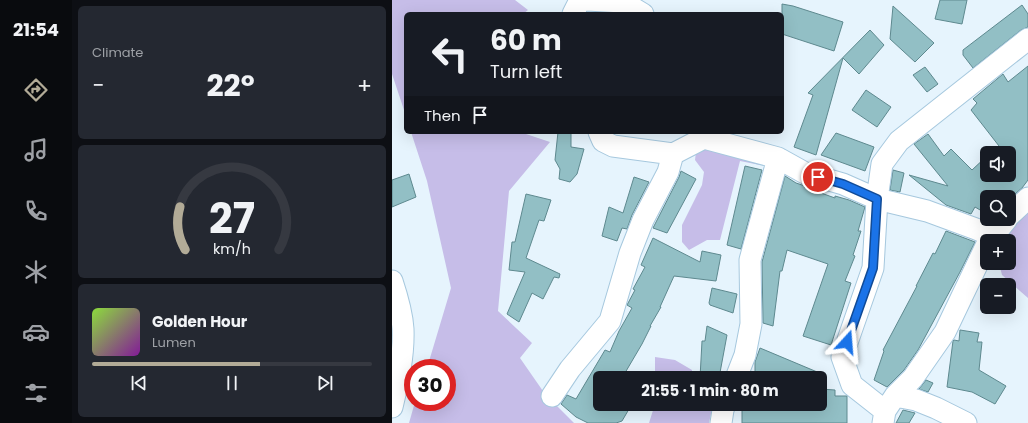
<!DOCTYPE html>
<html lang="en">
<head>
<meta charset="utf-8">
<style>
  body { margin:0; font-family:Poppins,sans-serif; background:#242831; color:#f1f3f6; height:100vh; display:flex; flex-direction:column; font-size:15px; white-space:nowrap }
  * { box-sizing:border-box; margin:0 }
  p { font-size:13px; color:#9ea1a6 }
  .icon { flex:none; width:22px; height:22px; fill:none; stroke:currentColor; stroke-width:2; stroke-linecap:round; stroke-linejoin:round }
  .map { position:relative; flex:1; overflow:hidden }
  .sheet { display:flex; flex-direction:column; gap:6px; padding:6px; background:#0d0f14; width:320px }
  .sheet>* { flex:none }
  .banner { position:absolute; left:12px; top:12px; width:380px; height:122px; border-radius:6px; box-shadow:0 4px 16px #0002; background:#171b24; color:#f1f3f6; overflow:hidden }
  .tools { position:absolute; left:588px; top:146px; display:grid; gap:8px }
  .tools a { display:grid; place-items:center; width:36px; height:36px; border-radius:6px; background:#171b24; box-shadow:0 4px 16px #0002; font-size:20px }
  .speed { position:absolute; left:12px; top:359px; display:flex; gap:8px; font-size:20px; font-weight:700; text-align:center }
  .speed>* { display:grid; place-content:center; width:52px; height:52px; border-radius:50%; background:#171b24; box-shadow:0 4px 16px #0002; line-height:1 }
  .speed .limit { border:6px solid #d22; background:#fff; color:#111 }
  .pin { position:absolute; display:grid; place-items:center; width:34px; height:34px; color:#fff; margin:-17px; border:2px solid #fff; border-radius:50%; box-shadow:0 1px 4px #0007 }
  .me { position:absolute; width:44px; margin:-22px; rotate:19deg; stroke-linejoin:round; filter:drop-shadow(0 0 3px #0008) }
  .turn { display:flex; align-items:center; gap:14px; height:84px; padding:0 20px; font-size:18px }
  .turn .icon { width:52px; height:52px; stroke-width:2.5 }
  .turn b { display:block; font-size:28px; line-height:34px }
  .then { display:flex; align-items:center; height:38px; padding:0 20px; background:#0003; gap:8px; font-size:15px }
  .big { font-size:30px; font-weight:700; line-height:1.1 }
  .sheet .card { flex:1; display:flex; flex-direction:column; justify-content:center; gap:6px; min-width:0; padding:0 14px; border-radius:6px; background:#242831 }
  .sheet .dial { align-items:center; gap:0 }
  .dial svg { height:104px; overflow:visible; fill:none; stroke:#363941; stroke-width:7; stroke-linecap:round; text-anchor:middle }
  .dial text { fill:#f1f3f6; stroke:none }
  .song { display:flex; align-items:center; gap:12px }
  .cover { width:48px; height:48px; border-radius:6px; background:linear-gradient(135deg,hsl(90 70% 55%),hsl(290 70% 35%)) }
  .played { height:4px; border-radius:2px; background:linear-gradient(90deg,#b2ab97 60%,#363941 60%) }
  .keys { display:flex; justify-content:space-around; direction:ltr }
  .heat { display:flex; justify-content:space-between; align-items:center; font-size:22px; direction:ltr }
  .trip { position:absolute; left:201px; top:371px; width:234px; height:40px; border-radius:6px; background:#171b24; box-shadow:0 4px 16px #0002; font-weight:700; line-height:40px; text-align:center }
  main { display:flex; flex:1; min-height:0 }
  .dock { display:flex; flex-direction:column; width:72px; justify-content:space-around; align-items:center; background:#090b0e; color:#9ea1a6 }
  .dock .icon { width:28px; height:28px }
  .dock .selected { color:#b2ab97 }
  .dock b { font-size:18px; color:#f1f3f6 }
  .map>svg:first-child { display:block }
</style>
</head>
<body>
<main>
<nav class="dock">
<b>21:54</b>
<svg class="icon selected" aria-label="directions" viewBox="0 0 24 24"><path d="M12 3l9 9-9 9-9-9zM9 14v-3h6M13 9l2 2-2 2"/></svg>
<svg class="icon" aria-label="music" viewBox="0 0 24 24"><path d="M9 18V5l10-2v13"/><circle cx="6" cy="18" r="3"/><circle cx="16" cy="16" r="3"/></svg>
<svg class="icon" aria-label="phone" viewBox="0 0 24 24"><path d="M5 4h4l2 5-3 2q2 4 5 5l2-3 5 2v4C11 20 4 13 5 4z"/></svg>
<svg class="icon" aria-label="climate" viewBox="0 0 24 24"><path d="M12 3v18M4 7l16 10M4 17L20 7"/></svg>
<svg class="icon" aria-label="car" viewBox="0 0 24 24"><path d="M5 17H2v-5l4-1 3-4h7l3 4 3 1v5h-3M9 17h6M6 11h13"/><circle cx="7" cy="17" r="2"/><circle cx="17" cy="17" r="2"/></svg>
<svg class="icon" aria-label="filters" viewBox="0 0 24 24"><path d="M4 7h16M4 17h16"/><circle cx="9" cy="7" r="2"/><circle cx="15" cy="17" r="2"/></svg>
</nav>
<section class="sheet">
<div class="card"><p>Climate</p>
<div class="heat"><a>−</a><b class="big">22°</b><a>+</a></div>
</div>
<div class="card dial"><svg viewBox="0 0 100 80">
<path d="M14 69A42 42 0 1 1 86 69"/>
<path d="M14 69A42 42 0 0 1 10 36" stroke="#b2ab97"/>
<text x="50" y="56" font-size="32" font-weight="700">27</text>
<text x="50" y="72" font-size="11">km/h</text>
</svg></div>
<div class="card">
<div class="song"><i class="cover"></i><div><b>Golden Hour</b><p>Lumen</p></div></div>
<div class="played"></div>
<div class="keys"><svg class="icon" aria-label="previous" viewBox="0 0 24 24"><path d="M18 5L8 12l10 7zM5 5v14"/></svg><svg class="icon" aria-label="pause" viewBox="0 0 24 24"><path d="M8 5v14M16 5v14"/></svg><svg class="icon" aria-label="next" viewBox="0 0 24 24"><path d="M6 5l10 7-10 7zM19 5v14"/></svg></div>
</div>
</section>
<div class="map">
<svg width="636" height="423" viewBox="0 0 636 423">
  <rect width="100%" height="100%" fill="#e6f4fd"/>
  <path fill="#c6bde8" d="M0,0h123l13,10 -5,4h-117v102l-14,-42z
    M19,132h109l30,10 -41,49 -11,120 34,32 -12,15 25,36 29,29h-165l6,-21h32v-34h-20l24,-80 -24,-107z
    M314,143l56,15 -2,7 -20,-4 -20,79h-13l-18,10 -7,-8v-17l20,-40 2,-13 -9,-12 1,-8z
    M636,209v89l-26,-23 -3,-12h10v-22h-9z
    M263,357l20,3 17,10v8h-37z
    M263,404h58l-4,19h-60z"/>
  <path fill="#92bfc5" stroke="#5e898f" d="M548,0h27l-5,24 -27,-5z
    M390,4l11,2 50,16 -9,29 -52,-17z
    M630,5l6,9v13l-7,3 -48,38 -10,-13v-5z
    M501,6l41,37 -19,19 -25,-23z
    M478,30l14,15 -25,29 -16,-16 -27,97 -22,-8 19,-52 -5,-2z
    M636,66v114l-6,8 -13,11v-2h-22v17l-12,-7 -4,7 -25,-9 -37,-30 39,11 -34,-42 14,-10 16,22 7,-7 21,21 15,-14v19h22v-22h-18l8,-7 -28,-36 6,-7 -4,-4 30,-25 5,8z
    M533,67l13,17 -11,8 -14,-17z
    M474,90l25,17 -14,20 -25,-17z
    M166,132h13v15l13,2 -7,25 -7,8 -11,-3 1,-10 -5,-9z
    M444,133l38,14 -9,24 -44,-16z
    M353,166l17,4 -21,79 -14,-4z
    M501,170l11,3 -4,19 -10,-2z
    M289,171l15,8 -29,54 -14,-5 26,-51z
    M17,174l7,23 -24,10v-27z
    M393,176l11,7 9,3 -1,1 31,11v-2l14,4 16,7 -7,24h3l-8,24 2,1 -10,25 6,2 -20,62 -28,-9 25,-72 -41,-14 -5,21h-2l-7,55 -10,-3 -1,-61z
    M242,177l15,5 -17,33 -5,14 -5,-1 -5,13 -15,-5 7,-29 14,6z
    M134,194l25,6 -7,21 -5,-1 -13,38 34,16 -1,4 -5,-1 -11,22 -11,-6 -13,29 -12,-8 18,-42 -16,-2 3,-28h3z
    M554,231l29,11 -15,30 -42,78 -14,20 -17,17 -13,-7 10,-29 -1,-1 34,-64h-1l17,-33 2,1z
    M261,238l47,24 2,-11 19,4 -5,26 -42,-5 -14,31h1l-11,19h1l-9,18 -20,34h-22v26h32l-10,17 -6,2h-28l-12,-6 -15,-13 6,-9 9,4 29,-49 5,2 9,-21 13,-23 -5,-3 8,-15 -2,-1 12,-22 -4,-2z
    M320,288l25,6 -4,19 -23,-8 -1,-2z
    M315,326l20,9 -8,43h-19l2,-37h3z
    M568,330l19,3 -2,9h5l-3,28 27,16 -11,18 -23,-12 -25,-5 6,-46 1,-1 5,1z
    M368,348l62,26 -2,11v-7h-65v-16z
    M534,380l7,3 -5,9 -9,-3z
    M428,389l15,1v6h12v27h-105v-19h78z
    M511,410l12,3 -6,10h-13z"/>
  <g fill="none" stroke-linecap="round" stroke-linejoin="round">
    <g stroke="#a6c8de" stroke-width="23">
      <path id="minor" d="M195,0l36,2 20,12
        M181,14l7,-14
        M207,132l4,9 10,5 60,8 31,-16 74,20 27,15 38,11 34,15 50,12 49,18 16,7
        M617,216l19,-18
        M597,241l18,-22
        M0,281c5,15 10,32 11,48 1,26 -5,53 -11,78
        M344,378l9,-23 6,-31 -1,-64 28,-102
        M160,396l18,-27 40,-48 20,-68 13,-33 25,-48 5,-18
        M503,396l21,4 20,8 30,15
        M493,411l-33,-26 -10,-28 31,-89 4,-69 5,-35 17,-23 129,-102
        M329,423l2,-13 2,-6
        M491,423l2,-12 10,-15 18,-18 32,-46 42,-88"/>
    </g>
    <use href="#minor" stroke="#fff" stroke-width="21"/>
  </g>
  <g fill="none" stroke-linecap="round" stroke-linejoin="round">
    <g stroke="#114b97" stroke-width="10">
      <path id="route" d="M426,177l25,7 34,15 -4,69 -26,74"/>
    </g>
    <use href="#route" stroke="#1a73e8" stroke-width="7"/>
  </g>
</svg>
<div class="tools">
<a><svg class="icon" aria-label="sound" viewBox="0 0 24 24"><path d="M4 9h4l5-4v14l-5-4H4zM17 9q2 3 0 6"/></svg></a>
<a><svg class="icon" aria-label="search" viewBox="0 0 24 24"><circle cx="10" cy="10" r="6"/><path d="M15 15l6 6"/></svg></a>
<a>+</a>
<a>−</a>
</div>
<div class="speed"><div class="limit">30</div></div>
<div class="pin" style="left:426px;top:177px;background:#d93025"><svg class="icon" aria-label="arrive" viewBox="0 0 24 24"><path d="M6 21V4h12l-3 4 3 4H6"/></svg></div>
<svg class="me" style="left:455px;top:342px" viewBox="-20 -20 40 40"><path d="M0-17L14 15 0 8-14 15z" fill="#1a73e8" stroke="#fff" stroke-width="4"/></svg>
<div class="trip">21:55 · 1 min · 80 m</div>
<div class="banner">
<div class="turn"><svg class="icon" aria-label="left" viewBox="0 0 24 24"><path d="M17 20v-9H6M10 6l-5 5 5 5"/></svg><div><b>60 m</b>Turn left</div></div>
<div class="then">Then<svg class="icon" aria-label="arrive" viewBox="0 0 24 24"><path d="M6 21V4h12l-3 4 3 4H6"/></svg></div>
</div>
</div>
</main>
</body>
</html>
